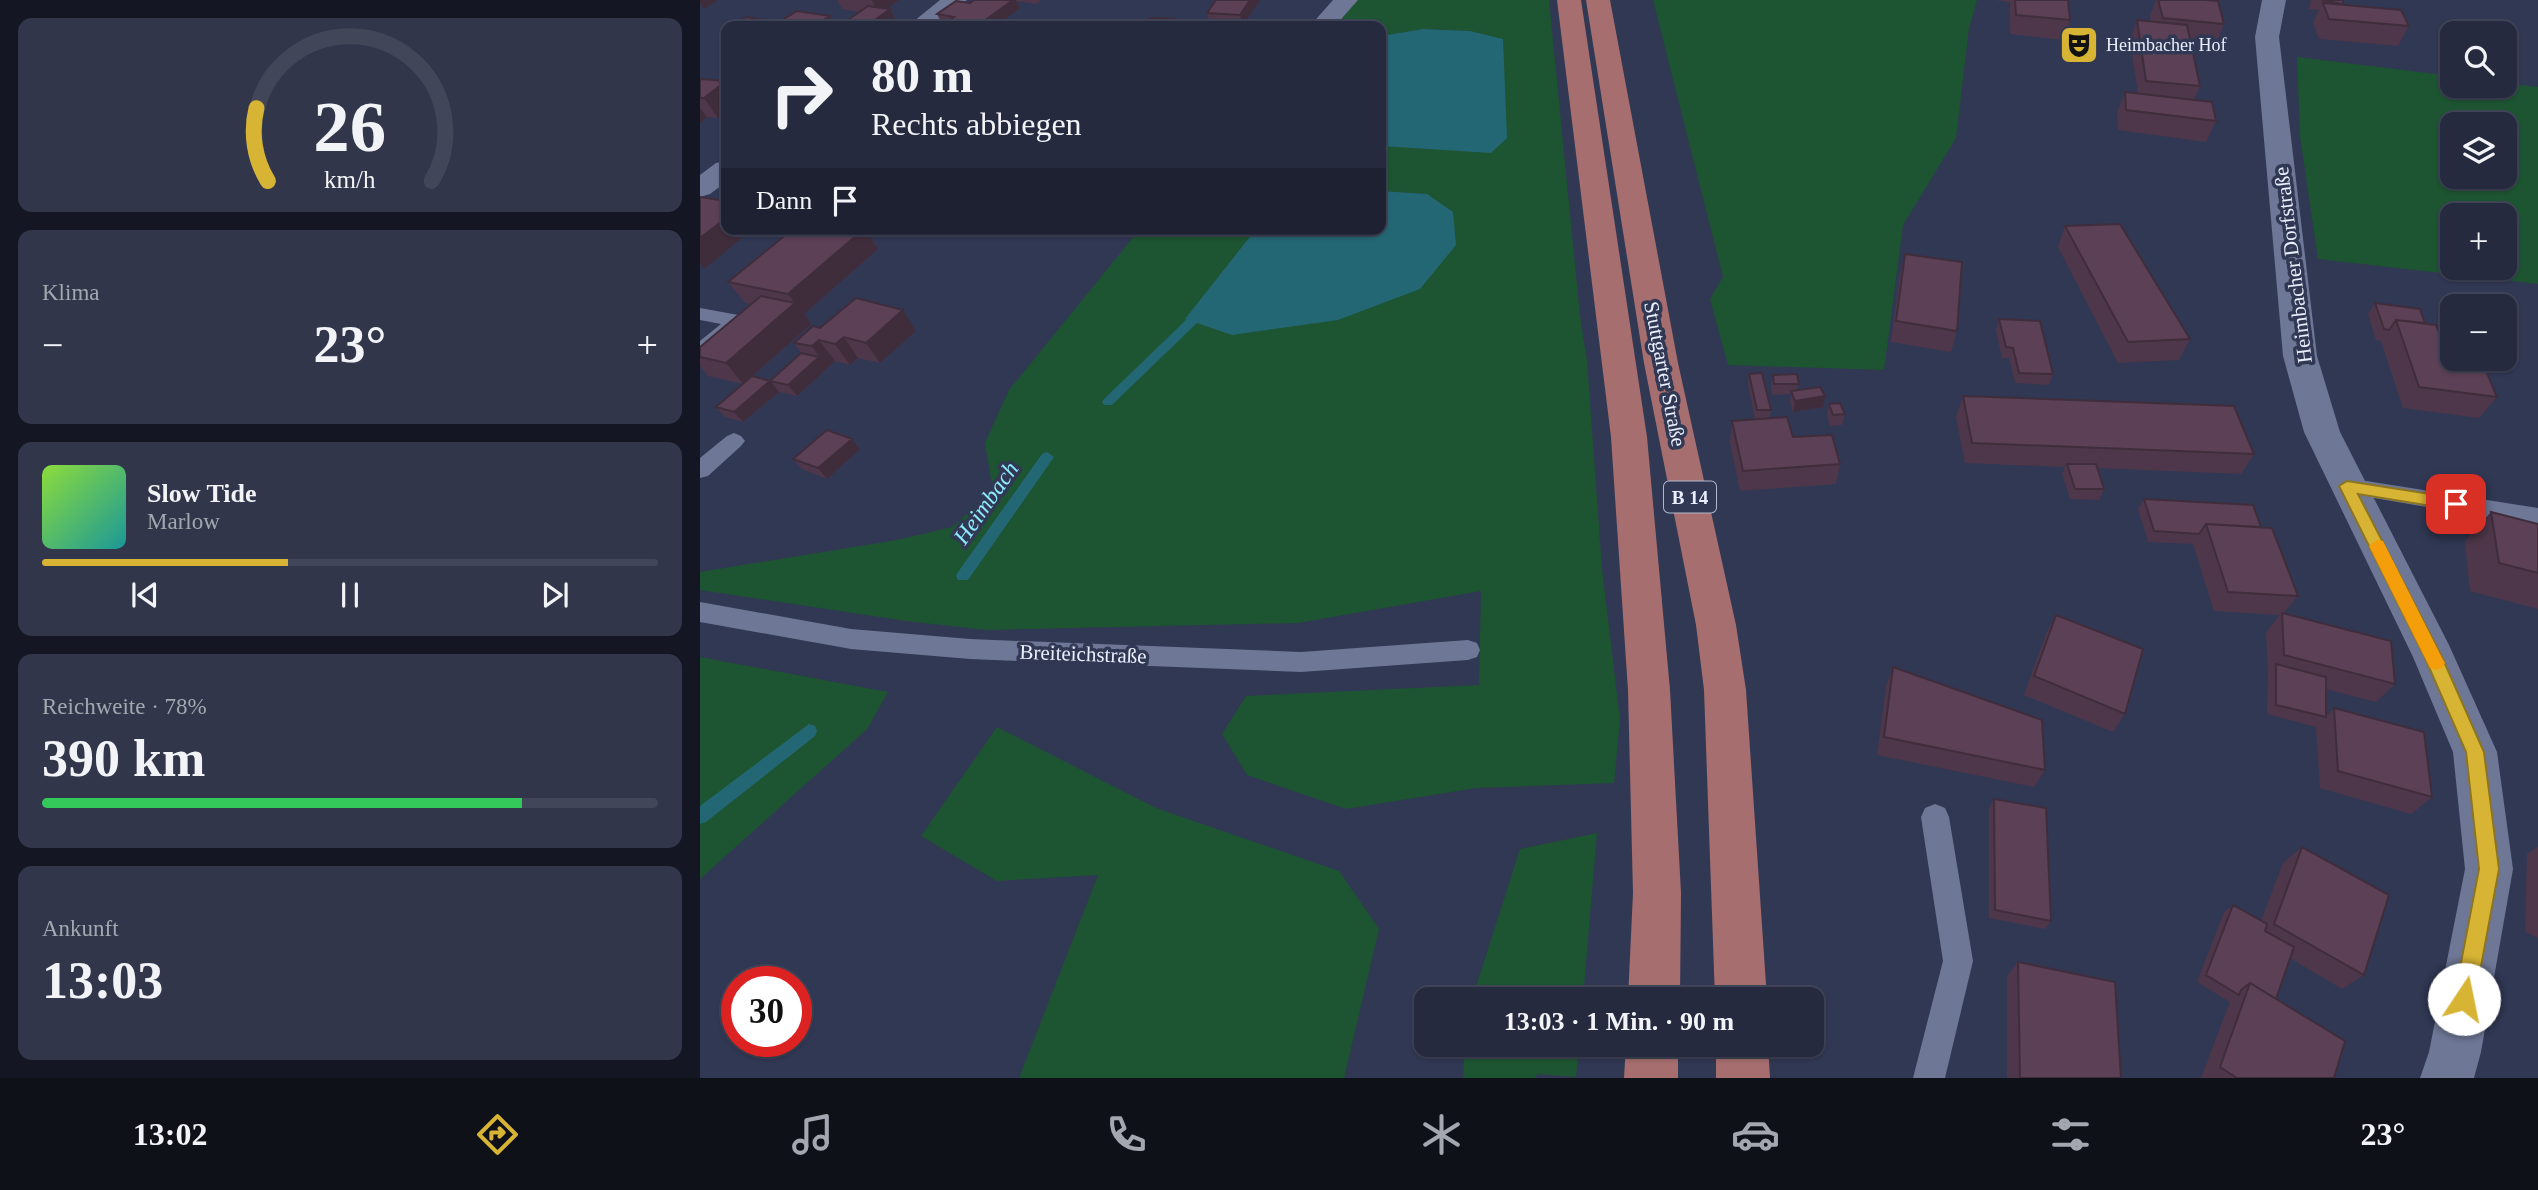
<!DOCTYPE html>
<html lang="de">
<head>
<meta charset="utf-8">
<style>
  body { margin:0; font-family:"Times New Roman",serif; background:#31364a; color:#f1f3f6; height:100vh; display:flex; flex-direction:column; font-size:26px; white-space:nowrap }
  * { box-sizing:border-box; margin:0 }
  p { font-size:23px; color:#a3a7b0 }
  .icon { flex:none; width:38px; height:38px; fill:none; stroke:currentColor; stroke-width:2; stroke-linecap:round; stroke-linejoin:round }
  .map { position:relative; flex:1; overflow:hidden }
  .details { display:flex; flex-direction:column; gap:18px; padding:18px; background:#141723; width:700px }
  .details>* { flex:none }
  .top-card { position:absolute; left:21px; top:21px; width:665px; height:214px; border-radius:14px; box-shadow:0 2px 5px #0004,0 0 0 2px #424659; background:#252a3f; color:#f1f3f6; overflow:hidden }
  .fabs { position:absolute; left:1740px; top:21px; display:grid; gap:14px }
  .fabs a { display:grid; place-items:center; width:77px; height:77px; border-radius:14px; background:#252a3f; box-shadow:0 2px 5px #0004,0 0 0 2px #424659; font-size:35px }
  .speed { position:absolute; left:21px; top:966px; display:flex; gap:14px; font-size:35px; font-weight:700; text-align:center }
  .speed>* { display:grid; place-content:center; width:91px; height:91px; border-radius:50%; background:#252a3f; box-shadow:0 2px 5px #0004,0 0 0 2px #424659; line-height:1 }
  .speed .limit { border:10px solid #d22; background:#fff; color:#111 }
  .pin { position:absolute; display:grid; place-items:center; width:60px; height:60px; color:#fff; margin:-30px; border-radius:14px; box-shadow:0 4px 10px #0006 }
  .me { position:absolute; width:77px; margin:-38px; rotate:11deg; stroke-linejoin:round; filter:drop-shadow(0 0 5px #0008) }
  .turn { display:flex; align-items:center; gap:24px; height:147px; padding:0 35px; font-size:32px }
  .turn .icon { width:91px; height:91px; stroke-width:2.5 }
  .turn b { display:block; font-size:49px; line-height:60px }
  .then { display:flex; align-items:center; height:66px; padding:0 35px; background:#0003; gap:14px; font-size:26px }
  .big { font-size:52px; font-weight:800; line-height:1.1 }
  .details .widget { flex:1; display:flex; flex-direction:column; justify-content:center; gap:10px; min-width:0; padding:0 24px; border-radius:14px; background:#31364a }
  .details .dial { align-items:center; gap:0 }
  .dial svg { height:182px; overflow:visible; fill:none; stroke:#424659; stroke-width:7; stroke-linecap:round; text-anchor:middle }
  .dial text { fill:#f1f3f6; stroke:none }
  .song { display:flex; align-items:center; gap:21px }
  .cover { width:84px; height:84px; border-radius:10px; background:linear-gradient(135deg,hsl(90 70% 55%),hsl(180 70% 35%)) }
  .played { height:7px; border-radius:4px; background:linear-gradient(90deg,#d7b434 40%,#424659 40%) }
  .keys { display:flex; justify-content:space-around; direction:ltr }
  .heat { display:flex; justify-content:space-between; align-items:center; font-size:38px; direction:ltr }
  .charge { height:10px; border-radius:5px; background:linear-gradient(90deg,#34c759 78%,#424659 0) }
  .trip { position:absolute; left:714px; top:987px; width:410px; height:70px; border-radius:14px; background:#252a3f; box-shadow:0 2px 5px #0004,0 0 0 2px #424659; font-weight:800; line-height:70px; text-align:center }
  .tabs { display:flex; height:112px; justify-content:space-around; align-items:center; background:#0f1119; color:#a3a7b0 }
  .tabs .icon { width:49px; height:49px }
  .tabs .current { color:#d7b434 }
  .tabs b { font-size:32px; color:#f1f3f6 }
  main { display:flex; flex:1; min-height:0 }
  .map>svg:first-child { display:block }
</style>
</head>
<body>
<main>
<section class="details">
<div class="widget dial"><svg viewBox="0 0 100 80">
<path d="M14 69A42 42 0 1 1 86 69"/>
<path d="M14 69A42 42 0 0 1 9 37" stroke="#d7b434"/>
<text x="50" y="56" font-size="32" font-weight="700">26</text>
<text x="50" y="72" font-size="11">km/h</text>
</svg></div>
<div class="widget"><p>Klima</p>
<div class="heat"><a>−</a><b class="big">23°</b><a>+</a></div>
</div>
<div class="widget">
<div class="song"><i class="cover"></i><div><b>Slow Tide</b><p>Marlow</p></div></div>
<div class="played"></div>
<div class="keys"><svg class="icon" aria-label="previous" viewBox="0 0 24 24"><path d="M18 5L8 12l10 7zM5 5v14"/></svg><svg class="icon" aria-label="pause" viewBox="0 0 24 24"><path d="M8 5v14M16 5v14"/></svg><svg class="icon" aria-label="next" viewBox="0 0 24 24"><path d="M6 5l10 7-10 7zM19 5v14"/></svg></div>
</div>
<div class="widget"><p>Reichweite · 78%</p><b class="big">390 km</b><div class="charge"></div></div>
<div class="widget"><p>Ankunft</p><b class="big">13:03</b></div>
</section>
<div class="map">
<svg width="1838" height="1078" viewBox="0 0 1838 1078">
  <rect width="100%" height="100%" fill="#313854"/>
  <path fill="#1d5431" fill-rule="evenodd" d="M657,0h192l31,316 7,45 15,208 18,151 -6,63 -138,5 -130,21 -99,-34 -25,-41 24,-38 233,-11 2,-94 -183,32 -312,7 -80,-9 -206,-31v-18l197,-32 55,-13 41,-36 -8,-48 24,-53 131,-161h116l-70,90 152,1 89,-126 -46,-3v-45l110,6 -21,-121 -47,-2 -42,7v-10h-46z
    M953,0h324l-8,28 -13,110 -53,87 -19,145 -156,-5 -18,-66 13,-22z
    M1597,57l155,19v10h52v-3l34,4v197l-220,-25 -18,-123zM1752,124h52v53h-52zM1752,215h52v53h-52z
    M0,657l188,35 -21,37 -167,150z
    M297,727l159,81 183,63 40,58 -35,149h-325l79,-203 -101,6 -76,-45z
    M897,833l-14,166h-111l48,-150z
    M765,1045h114l-3,32 -39,-3 -1,4h-73z"/>
  <path fill="#246774" d="M723,29l47,2 33,8 4,99 -16,15 -110,-7v-110z
    M681,191l46,3 26,18 3,33 -36,44 -82,31 -106,15 -47,-16 71,-90h125z"/>
  <g fill="none" stroke-linecap="round" stroke-linejoin="round">
    <path fill="#246774" fill-rule="evenodd" d="M492,317l6,4 -2,3 -84,81h-8l-2,-3 2,-3 84,-81z
      M347,452l7,5 -2,3 -84,120h-10l-2,-4 2,-4 84,-118z
      M109,724l6,2 2,5 -2,5 -109,86 -6,2v-18z"/>
    <path fill="#6e7796" fill-rule="evenodd" d="M0,308l44,8 3,4 -40,36 -7,2v-17l21,-17 -21,-4z
      M34,433l7,3 4,5 -4,5 -33,30 -8,2v-20l27,-22z
      M1647,478l191,30v18l-199,-34 -3,-6 3,-6z
      M0,602l151,27 119,10 331,13 167,-12 9,3 3,7 -3,7 -9,3 -167,12 -331,-13 -119,-10 -151,-27z
      M1235,804l10,4 4,9 24,144 -28,117h-32l30,-117 -22,-144 4,-9z"/>
    <path fill="#6e7796" fill-rule="evenodd" d="M240,0h27l-32,26h-27z
      M633,0h25l-23,26h-25z
      M1562,0h24l-7,37 38,319 23,76 109,213 48,107 16,117 -32,183 -7,26h-54l9,-26 36,-183 -12,-117 -40,-95 -109,-225 -21,-76 -28,-319z
      M26,161v21l-16,12 -10,3v-22l16,-12z"/>
    <path fill="#a66e6e" fill-rule="evenodd" d="M857,0h24l66,437 23,253 11,203 -1,106h-52l5,-106 -5,-203 -17,-253z
      M886,0h24l68,363 58,262 10,65 21,309h-52l-11,-309 -8,-65 -52,-262z
      M926,1045h52v33h-54z
      M1016,1045h52l2,33h-54z"/>
  </g>
  <path fill="#4e374a" d="M137,0h62l-12,8 3,1 5,10 -10,7h-38l-2,-4 15,-10 -18,-3z
    M274,0h67l-4,4 -20,-3 3,7 -78,16 -5,-10 33,-11z
    M516,0h44l-17,25 -33,-2 -3,-10z
    M1294,0h74l2,20 -7,20 -53,-6v-32z
    M1452,0h53l19,24 -8,19 -25,-2 9,45 -6,14 22,21 -10,21 -88,-12 -1,-18 8,-20 13,1 -8,-53 7,-20 14,1 -1,-6 6,-15z
    M1611,0h32l-1,5 67,21 -11,20 -79,-7 -6,-17 6,-12 -10,-1z
    M0,79l18,39 -11,-1 -7,6z
    M1365,226l125,113 -11,21 -61,3 -60,-116z
    M93,229h72l13,20 -74,65 7,10 -68,60 -35,-8 -8,-10v-19l52,-43 -7,-1 -17,-21z
    M1205,254l52,77 -6,21 -60,-10 9,-67z
    M1675,303l50,20 16,14 56,60 -18,21 -76,-10 -22,-67 -5,-1 -8,-26z
    M1299,319l54,55 -4,11 -34,-2 -6,-25h-7l-6,-28z
    M120,328l96,3 -36,32 -22,-5 -8,7 -15,-4 -38,35 -18,-4 -9,-11 31,-28 -7,-10z
    M1049,374l22,36 -2,8 24,19 47,27 -4,20 -96,7 -10,-49 2,-21 23,-2 -7,-35z
    M1073,375l26,9 -2,6 28,6 -2,11 -30,5 -3,-10 1,-8 -19,1 -1,-10z
    M70,381l9,11 -36,30 -18,-5 -9,-10z
    M1263,396l291,58 -13,20 -144,-6 7,21 -5,11 -29,-1 -8,-25 3,-7 -100,-4 -9,-46z
    M1129,404l16,10 -3,11 -12,1 -3,-11z
    M160,449l-33,30 -25,-10 -9,-10z
    M1444,499l117,28 37,69 -15,18 112,70 -19,18 -50,-13v28l-10,10 -49,-13 1,-40 -2,-42 14,-17 -66,-4 -21,-67 -45,-2 -10,-33z
    M1791,512l47,12v85l-68,-18 -5,-50z
    M1356,615l69,99 -12,18 -89,-37 22,-61z
    M1193,667l152,103 -11,17 -157,-32 9,-69z
    M1634,708l98,89 -21,17 -91,-26 -4,-61z
    M1294,799l57,122 -6,8 -56,-11v-110z
    M1602,847l62,128 -22,14 -52,-31 -14,41 58,79h-133l29,-76 -33,-20 27,-70 9,-7 28,16 22,-58z
    M1838,847v91l-13,-6 2,-78z
    M1318,962l103,116h-114v-102z"/>
  <path fill="#402d3c" d="M0,0h18l-14,9 -4,-5z
    M172,0h27l-20,14z
    M313,0h3l4,8 -24,18h-19z
    M550,0h10l-17,25 -3,-10z
    M190,9l5,10 -10,7h-16l-1,-1z
    M130,16l5,10h-21z
    M26,81v31l-8,6 -14,-20z
    M0,108l7,9 -7,6z
    M26,218v11h27l-49,40 -4,-6v-25z
    M164,229h1l13,20 -74,65 7,10 -68,60 -17,-21 69,-60 -7,-9z
    M203,310l13,21 -36,32 -14,-20z
    M144,337l14,21 -8,7 -15,-21z
    M119,340l16,21 -38,35 -9,-11 31,-28 -7,-11z
    M70,381l9,11 -36,30 -9,-10z
    M1125,396l-2,11 -30,5 2,-11z
    M152,439l8,10 -33,30 -9,-11z"/>
  <path fill="#5b4056" stroke="#402d3c" stroke-width="2" d="M274,0h39l-36,26h-36l13,-9 -17,-3 19,-13 14,2z
    M516,0h34l-10,15 -33,-2z
    M1315,0h53l2,20 -54,-5z
    M1458,0h47l13,1 6,23 -61,-6z
    M1622,0h21v4z
    M1623,3l78,7 8,16 -80,-7z
    M168,6l22,3 -22,16 -23,-3z
    M97,11l33,5 -16,10h-83l15,-9 33,5z
    M450,18l25,1 -7,7h-24z
    M1437,20l50,5 13,61 -54,-5z
    M470,23l38,2 -1,1h-39z
    M1756,29l33,1 3,3h-32z
    M0,79l26,2 -22,17h-4z
    M1425,92l87,10 4,19 -90,-11z
    M0,197l26,4v17l-26,20z
    M1420,224l70,115 -62,3 -63,-116z
    M93,229h71l-76,65 -60,-12z
    M1205,254l57,8 -5,69 -61,-10z
    M61,296l34,7 -69,60 -26,-6v-10z
    M156,298l47,12 -37,33 -22,-6 -9,7 -16,-4 -7,6 -18,-3 19,-17 7,2z
    M1675,303l45,6 5,14 -29,-3 -7,10 -5,-1z
    M1299,319l41,2 13,53 -34,-1 -6,-25 -7,-1z
    M1696,320l40,5 5,12 11,2v20h29l16,38 -78,-10z
    M101,353l18,4 -31,28 -18,-4z
    M1062,373l9,37h-14l-8,-36z
    M1097,374l2,10h-25l-1,-9z
    M52,376l18,5 -36,31 -18,-5z
    M1120,387l5,9 -30,5 -4,-10z
    M1263,396l271,10 20,48 -282,-11z
    M1140,403l5,11 -12,1 -4,-11z
    M1087,417l6,20 39,-2 8,29 -97,7 -11,-50z
    M127,430l25,9 -34,29 -25,-9z
    M1367,464h29l8,25h-29z
    M1444,499l109,6 8,22 -55,-3 -7,10 -45,-3z
    M1791,512l47,12v49l-39,-10z
    M1506,524l66,4 26,68 -70,-4z
    M1582,613l109,28 4,43 -111,-29z
    M1356,615l87,34 -18,65 -91,-38z
    M1576,664l50,13v40l-50,-12z
    M1193,667l149,53 3,50 -161,-33z
    M1634,708l90,24 8,65 -94,-26z
    M1294,799l52,9 5,113 -56,-11z
    M1602,847l87,48 -25,80 -90,-51z
    M1533,905l34,19 -2,7 29,16 -18,52 -26,-16 -9,7 -2,5 -33,-20z
    M1318,962l97,20 6,96h-101z
    M1550,983l95,58 -11,37h-97l-17,-11z"/>
  <path fill="#d7b434" stroke="#8c7522" stroke-width="2" d="M1647,481l109,17 8,6 -8,6 -98,-16 84,163 42,95 15,117 -24,130 -3,8 -8,3 -7,-3 -3,-8 25,-130 -13,-117 -41,-94 -86,-172z"/>
  <path fill="#f59e0b" d="M1677,540l6,1 59,117 3,5 -3,5 -6,2 -6,-2 -61,-122z"/>
  <defs>
    <g id="theatre-square" transform="scale(2.0125)"><rect x="-9" y="-9" width="18" height="18" rx="4" fill="#d7b434" stroke="#313854"/><path d="M-5-5.5Q0-4 5-5.5V0Q5 5 0 6Q-5 5-5 0ZM-3.3-2.5H-1v1.5H-3.3ZM1-2.5H3.3v1.5H1ZM-2.8 1Q0 5.5 2.8 1Z" fill="#111"/></g>
  </defs>
  <g fill-rule="evenodd">
    <use href="#theatre-square" x="1379" y="45"/>
  </g>
  <g text-anchor="middle" dominant-baseline="central" stroke-width="7" stroke-linejoin="round" paint-order="stroke">
    <g font-size="18" fill="#eaeffd" stroke="#313854" text-anchor="start">
      <text x="1406" y="45">Heimbacher Hof</text>
    </g>
    <rect fill="#313854" stroke="#b2b8ca" stroke-width="2" x="964" y="481.5" width="52" height="31" rx="5"/>
    <g font-size="19" font-weight="bold" fill="#eaeffd">
      <text x="990" y="497">B 14</text>
    </g>
    <g font-size="21" fill="#eaeffd" stroke="#313854">
      <text transform="translate(1593 265) rotate(-97)">Heimbacher Dorfstraße</text>
      <text transform="translate(965 374) rotate(79)">Stuttgarter Straße</text>
      <text transform="translate(383 654) rotate(2)">Breiteichstraße</text>
    </g>
    <g font-size="23" font-style="italic" fill="#8debfe" stroke="#313854">
      <text transform="translate(286 503) rotate(-55)">Heimbach</text>
    </g>
  </g>
</svg>
<div class="fabs">
<a><svg class="icon" aria-label="search" viewBox="0 0 24 24"><circle cx="10" cy="10" r="6"/><path d="M15 15l6 6"/></svg></a>
<a><svg class="icon" aria-label="layers" viewBox="0 0 24 24"><path d="M12 4l9 5-9 5-9-5zM3 14l9 5 9-5"/></svg></a>
<a>+</a>
<a>−</a>
</div>
<div class="speed"><div class="limit">30</div></div>
<div class="pin" style="left:1756px;top:504px;background:#d93025"><svg class="icon" aria-label="arrive" viewBox="0 0 24 24"><path d="M6 21V4h12l-3 4 3 4H6"/></svg></div>
<svg class="me" style="left:1764px;top:999px" viewBox="-20 -20 40 40"><circle r="19" fill="#fff"/><path d="M0-13L10 11 0 6-10 11z" fill="#d7b434"/></svg>
<div class="trip">13:03 · 1 Min. · 90 m</div>
<div class="top-card">
<div class="turn"><svg class="icon" aria-label="right" viewBox="0 0 24 24"><path d="M7 20v-9h11M14 6l5 5-5 5"/></svg><div><b>80 m</b>Rechts abbiegen</div></div>
<div class="then">Dann<svg class="icon" aria-label="arrive" viewBox="0 0 24 24"><path d="M6 21V4h12l-3 4 3 4H6"/></svg></div>
</div>
</div>
</main>
<nav class="tabs">
<b>13:02</b>
<svg class="icon current" aria-label="directions" viewBox="0 0 24 24"><path d="M12 3l9 9-9 9-9-9zM9 14v-3h6M13 9l2 2-2 2"/></svg>
<svg class="icon" aria-label="music" viewBox="0 0 24 24"><path d="M9 18V5l10-2v13"/><circle cx="6" cy="18" r="3"/><circle cx="16" cy="16" r="3"/></svg>
<svg class="icon" aria-label="phone" viewBox="0 0 24 24"><path d="M5 4h4l2 5-3 2q2 4 5 5l2-3 5 2v4C11 20 4 13 5 4z"/></svg>
<svg class="icon" aria-label="climate" viewBox="0 0 24 24"><path d="M12 3v18M4 7l16 10M4 17L20 7"/></svg>
<svg class="icon" aria-label="car" viewBox="0 0 24 24"><path d="M5 17H2v-5l4-1 3-4h7l3 4 3 1v5h-3M9 17h6M6 11h13"/><circle cx="7" cy="17" r="2"/><circle cx="17" cy="17" r="2"/></svg>
<svg class="icon" aria-label="filters" viewBox="0 0 24 24"><path d="M4 7h16M4 17h16"/><circle cx="9" cy="7" r="2"/><circle cx="15" cy="17" r="2"/></svg>
<b>23°</b>
</nav>
</body>
</html>
